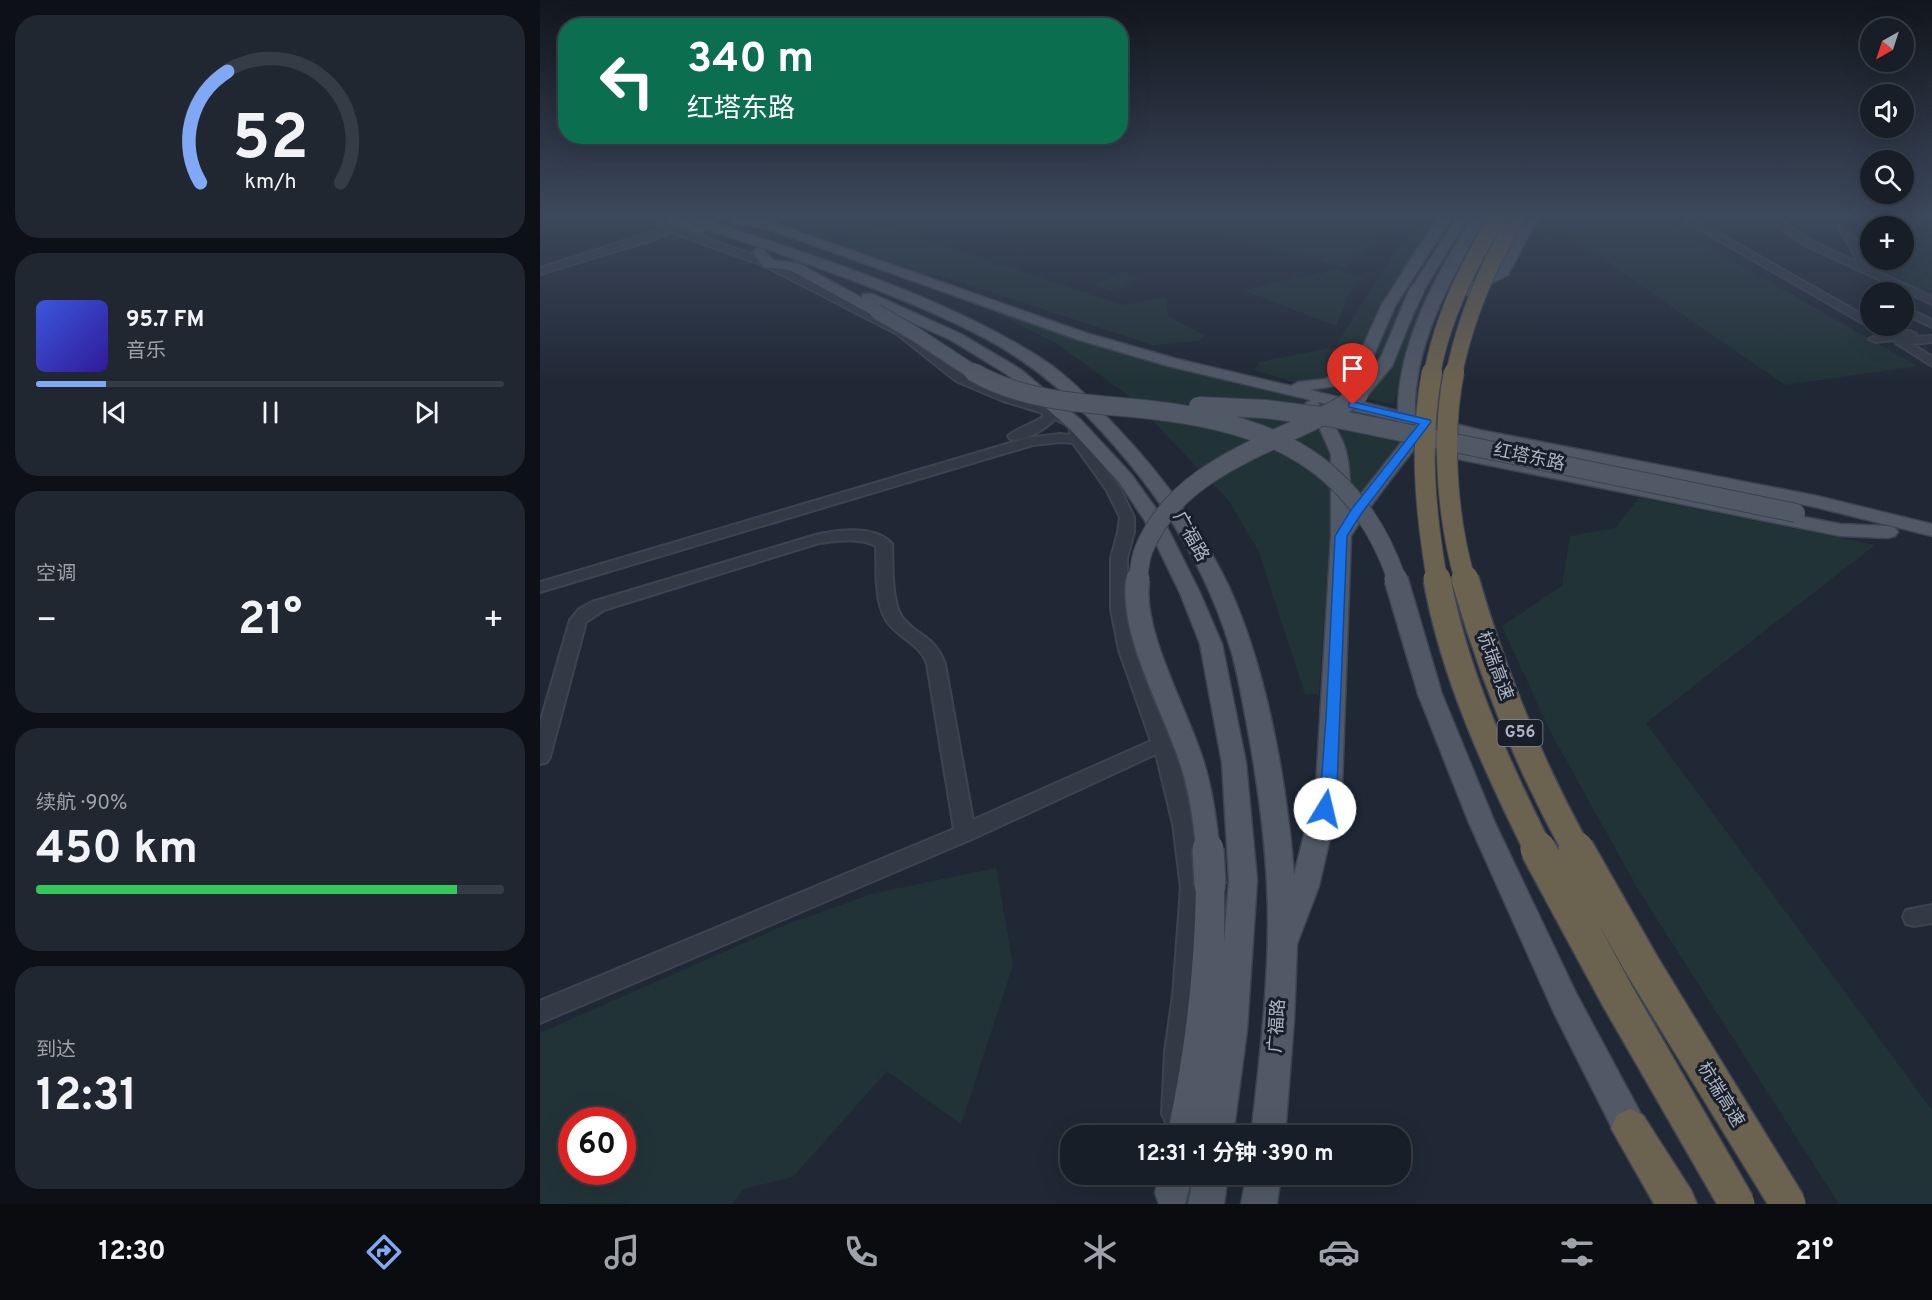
<!DOCTYPE html>
<html lang="zh">
<head>
<meta charset="utf-8">
<style>
  body { margin:0; font-family:Overpass,"Noto Sans SC",sans-serif; background:#212730; color:#f1f3f6; height:100vh; display:flex; flex-direction:column; font-size:22px; white-space:nowrap }
  * { box-sizing:border-box; margin:0 }
  p { font-size:20px; color:#9fa2a8 }
  .icon { flex:none; width:33px; height:33px; fill:none; stroke:currentColor; stroke-width:2; stroke-linecap:round; stroke-linejoin:round }
  .map { position:relative; flex:1; overflow:hidden }
  .details { display:flex; flex-direction:column; gap:15px; padding:15px; background:#0d1016; width:540px }
  .details>* { flex:none }
  .hud { position:absolute; left:18px; top:18px; width:570px; height:126px; border-radius:24px; box-shadow:0 6px 24px #0002,0 0 0 2px #363c45; background:#0b6e4f; color:#fff; overflow:hidden }
  .needle { width:39px; rotate:219deg }
  .fabs { position:absolute; left:1320px; top:18px; display:grid; gap:12px }
  .fabs a { display:grid; place-items:center; width:54px; height:54px; border-radius:50%; background:#181e28; box-shadow:0 6px 24px #0002,0 0 0 2px #363c45; font-size:30px }
  .speed { position:absolute; left:18px; top:1107px; display:flex; gap:12px; font-size:30px; font-weight:700; text-align:center }
  .speed>* { display:grid; place-content:center; width:78px; height:78px; border-radius:50%; background:#181e28; box-shadow:0 6px 24px #0002,0 0 0 2px #363c45; line-height:1 }
  .speed .limit { border:9px solid #d22; background:#fff; color:#111 }
  .pin { position:absolute; display:grid; place-items:center; width:51px; height:51px; color:#fff; margin:-62px -26px; border-radius:50% 50% 50% 0; rotate:-45deg; box-shadow:0 0 6px #0007 }
  .pin .icon { rotate:45deg }
  .me { position:absolute; width:66px; margin:-33px; rotate:9deg; stroke-linejoin:round; filter:drop-shadow(0 0 4px #0008) }
  .turn { display:flex; align-items:center; gap:21px; height:126px; padding:0 30px; font-size:27px }
  .turn .icon { width:78px; height:78px; stroke-width:2.5 }
  .turn b { display:block; font-size:42px; line-height:51px }
  .big { font-size:45px; font-weight:700; line-height:1.1 }
  .details .widget { flex:1; display:flex; flex-direction:column; justify-content:center; gap:9px; min-width:0; padding:0 21px; border-radius:24px; background:#212730 }
  .details .dial { align-items:center; gap:0 }
  .dial svg { height:156px; overflow:visible; fill:none; stroke:#363c45; stroke-width:7; stroke-linecap:round; text-anchor:middle }
  .dial text { fill:#f1f3f6; stroke:none }
  .song { display:flex; align-items:center; gap:18px }
  .cover { width:72px; height:72px; border-radius:9px; background:linear-gradient(135deg,hsl(230 70% 55%),hsl(250 70% 35%)) }
  .played { height:6px; border-radius:3px; background:linear-gradient(90deg,#80a8f5 15%,#363c45 15%) }
  .keys { display:flex; justify-content:space-around; direction:ltr }
  .heat { display:flex; justify-content:space-between; align-items:center; font-size:33px; direction:ltr }
  .charge { height:9px; border-radius:4px; background:linear-gradient(90deg,#34c759 90%,#363c45 0) }
  .trip { position:absolute; left:520px; top:1125px; width:351px; height:60px; border-radius:24px; background:#181e28; box-shadow:0 6px 24px #0002,0 0 0 2px #363c45; font-weight:700; line-height:60px; text-align:center }
  .tabs { display:flex; height:96px; justify-content:space-around; align-items:center; background:#0a0c10; color:#9fa2a8 }
  .tabs .icon { width:42px; height:42px }
  .tabs .selected { color:#80a8f5 }
  .tabs b { font-size:27px; color:#f1f3f6 }
  main { display:flex; flex:1; min-height:0 }
  .map>svg:first-child { display:block }
</style>
</head>
<body>
<main>
<section class="details">
<div class="widget dial"><svg viewBox="0 0 100 80">
<path d="M14 69A42 42 0 1 1 86 69"/>
<path d="M14 69A42 42 0 0 1 28 12" stroke="#80a8f5"/>
<text x="50" y="56" font-size="32" font-weight="700">52</text>
<text x="50" y="72" font-size="11">km/h</text>
</svg></div>
<div class="widget">
<div class="song"><i class="cover"></i><div><b>95.7 FM</b><p>音乐</p></div></div>
<div class="played"></div>
<div class="keys"><svg class="icon" aria-label="previous" viewBox="0 0 24 24"><path d="M18 5L8 12l10 7zM5 5v14"/></svg><svg class="icon" aria-label="pause" viewBox="0 0 24 24"><path d="M8 5v14M16 5v14"/></svg><svg class="icon" aria-label="next" viewBox="0 0 24 24"><path d="M6 5l10 7-10 7zM19 5v14"/></svg></div>
</div>
<div class="widget"><p>空调</p>
<div class="heat"><a>−</a><b class="big">21°</b><a>+</a></div>
</div>
<div class="widget"><p>续航 · 90%</p><b class="big">450 km</b><div class="charge"></div></div>
<div class="widget"><p>到达</p><b class="big">12:31</b></div>
</section>
<div class="map">
<svg width="1392" height="1204" viewBox="0 0 1392 1204">
  <rect width="100%" height="100%" fill="#202835"/>
  <path fill="#223337" fill-rule="evenodd" d="M617,216h218l18,7 -48,45z
    M890,216h44l-40,65 -25,64 -4,26 -11,33 -68,-12 -72,-22 5,-8 76,-15 59,-94 11,-8z
    M1034,216h80l263,150 -132,19 -220,-152z
    M1339,216h53v82l-55,-27 30,-6 -3,-6v-33h-21z
    M337,224l246,81 43,-8 2,19 37,20 -7,5 -45,4 -209,-68 -29,-5 -75,-28z
    M797,270l28,8 -12,7 -17,41 -94,-36z
    M582,272l17,6 -28,13 -17,-6z
    M461,311c128,51 264,80 399,111l1,23 -31,38 -39,35 -12,176h-14l-46,-142 -30,-51 -100,-105 -73,-53 -59,-30z
    M1099,498l236,47 -229,178 286,387v94h-93l-200,-313 -89,-160 -48,-105 60,-40 8,-50 45,-8z
    M456,868l17,97 -52,159 -74,-53 -94,106 -50,12 -10,15h-193v-171l243,-107 88,-32zM82,1120v52h-50v-52z"/>
  <g fill="none" stroke-linecap="round" stroke-linejoin="round">
    <path stroke="#141f32" stroke-width="2" d="M1009,235l13,-19"/>
    <g stroke="#3d4350" stroke-width="4">
      <path id="minor" d="M91,216h13l129,46 132,68 59,45 49,20 29,9v-5h10l4,10 24,12 5,15 9,2 2,3 -9,4 33,43 14,29v15l-7,26v51l10,41 44,120 12,54 10,64 -6,107 -8,56 -1,63 -4,9 -9,4 -9,-4 -4,-9 3,-63 8,-56 8,-107 -8,-64 -17,-70 -184,85 -432,184v-22l414,-172 -27,-165c-7,-21 -30,-26 -41,-44 -12,-21 -9,-51 -10,-74 -17,-9 -38,-5 -57,-3l-215,67 -18,12 -36,135 -3,5 -7,2v-41l30,-103 9,-11 13,-7 220,-66c22,-6 63,-12 80,8 1,19 -1,58 10,73 16,21 32,17 43,47l28,156 178,-79 -32,-91 -8,-41v-51l7,-26 2,-15 -14,-28 -33,-46 -13,-1 -27,3 -493,147v-10l487,-144 33,-4 11,1 -2,-9 -14,-7c-10,10 -30,23 -45,20l-2,-3c8,-7 24,-12 35,-19v-4l-40,-12 -47,-20 -59,-47 -132,-68 -94,-34 -19,8 -112,34v-6l122,-39z
        M173,216h13l12,5 -5,3z
        M241,216h18l-43,10 -5,-3z
        M1137,216h11l182,103v7h4l-8,-1z
        M1223,216h11l39,26 42,19 2,-1 -24,-44h9l25,44 -4,5 69,32v7l-125,-58z
        M1364,307l28,13v7l-28,-13z
        M1370,331l6,3 -3,3 19,-1v6l-20,2 20,13v9l-36,-23 -1,-3 -20,2 -6,-3 6,-3z
        M1392,905v18l-18,3 -8,-2 -3,-7 3,-7z"/>
    </g>
    <g stroke="#3d4350" stroke-width="3">
      <path id="major" d="M115,216h16l34,14 -2,3h-8z
        M141,216h16c114,40 244,78 345,143 31,20 54,47 79,73 43,46 81,98 108,155 38,83 58,197 65,288l22,-89 15,-250v-82l-13,-29 -15,-20 8,-5 -143,-34 -92,-27 -311,-111 -36,-4v-6l42,4 315,111 91,26 114,27 7,-4 27,-3 29,-13 27,-60 38,-60 22,-30h12l-58,90 -27,63 -2,10 16,-24 20,-48 7,-4 5,1 2,3 -24,59 -30,36 36,9c0,-65 36,-133 70,-187l6,-8h12c-33,61 -73,125 -71,199h12l8,4 45,11 337,66 115,28v12l-117,-29 -385,-79c-26,36 -56,70 -79,108l-9,250 -23,100 -22,58 -3,76 -9,116h-34c8,-72 17,-143 17,-215 0,-66 -9,-131 -21,-196 -5,-26 -9,-52 -17,-78 -22,-73 -61,-138 -111,-196 -41,-48 -80,-84 -136,-114 -67,-35 -140,-60 -211,-86 -22,-8 -75,-22 -91,-35zM810,379l-4,20 -36,-9 24,-4zM777,402l81,19 3,12 7,1 -58,74c0,-52 0,-65 -33,-106z
        M918,216h8l2,2 -46,75h-10l-2,-3z
        M963,216h12l-24,34h-8l-2,-3z
        M990,216h12l-10,13 -24,46 -40,20h-10l-2,-3 2,-3 40,-20 22,-41z
        M218,248l5,1 10,11 25,3 64,35 1,-4h10l88,40 59,35 61,51 50,54 31,43 38,76 22,51 24,119 11,117 -10,150 -14,106h-66c18,-83 28,-166 29,-251l4,-8 10,-3 10,3 4,8v57l5,-62 -7,-117 -22,-119 -20,-51 -35,-72 -26,-39 -50,-54 -61,-53 -57,-35 -74,-33 7,5 -7,4 -5,-1 -82,-45 -26,-3 -12,-15z
        M889,443l411,81 48,2 7,2 3,4 -3,4 -7,2 -48,-2 -417,-84 -3,-4 3,-4z
        M890,686l8,2 4,6 53,129 81,170 66,123 5,12 -5,12 -12,4 -12,-4 -64,-127 -85,-190 -51,-129 4,-6z
        M619,1174h34l-8,30h-26l-4,-11z
        M654,1174h34l-4,30h-36z
        M707,1174h34l-4,30h-36z"/>
    </g>
    <g stroke="#3e4551" stroke-width="3">
      <path id="highway" d="M1090,1109l13,6 48,75 6,14h-43l-43,-76 6,-13z"/>
    </g>
    <use href="#minor" fill="#333a46" fill-rule="evenodd"/>
    <use href="#major" fill="#515966" fill-rule="evenodd"/>
    <use href="#highway" fill="#6c6250" fill-rule="evenodd"/>
    <g stroke="#3d4350" stroke-width="16" stroke-linecap="butt">
      <path id="major-bridge-far3" d="M869,307l8,-17
        M337,312l35,20 64,42"/>
    </g>
    <g stroke="#3d4350" stroke-width="20" stroke-linecap="butt">
      <path id="major-bridge-far2" d="M433,372c48,28 106,31 160,36 125,12 220,44 264,172
        M658,406l67,3 63,8 468,96
        M598,580c1,-10 2,-22 6,-31 37,-89 142,-105 215,-154"/>
    </g>
    <g stroke="#3d4350" stroke-width="26" stroke-linecap="butt">
      <path id="major-bridge-far1" d="M598,579c-9,51 37,131 53,181 10,29 14,60 17,91
        M856,579l34,115"/>
    </g>
    <g stroke="#3d4350" stroke-width="34" stroke-linecap="butt">
      <path id="major-bridge" d="M668,849l2,36"/>
    </g>
    <g stroke="#3e4551" stroke-width="18" stroke-linecap="butt">
      <path id="highway-bridge-far3" d="M892,374c10,-55 34,-105 63,-152
        M914,374c12,-58 33,-108 64,-158"/>
    </g>
    <g stroke="#3e4551" stroke-width="22" stroke-linecap="butt">
      <path id="highway-bridge-far2" d="M892,372c-13,71 -7,138 5,208
        M914,372c-13,64 -7,146 11,208"/>
    </g>
    <g stroke="#3e4551" stroke-width="30" stroke-linecap="butt">
      <path id="highway-bridge-far1" d="M897,579c17,94 59,186 102,272
        M925,579c27,94 64,185 112,272"/>
    </g>
    <g stroke="#3e4551" stroke-width="38" stroke-linecap="butt">
      <path id="highway-bridge" d="M998,849l80,148 119,207
        M1036,849l67,118 145,237"/>
    </g>
    <use href="#major-bridge-far3" stroke="#515966" stroke-width="14"/>
    <use href="#major-bridge-far2" stroke="#515966" stroke-width="18"/>
    <use href="#major-bridge-far1" stroke="#515966" stroke-width="23"/>
    <use href="#major-bridge" stroke="#515966" stroke-width="31"/>
    <use href="#highway-bridge-far3" stroke="#6c6250" stroke-width="16"/>
    <use href="#highway-bridge-far2" stroke="#6c6250" stroke-width="20"/>
    <use href="#highway-bridge-far1" stroke="#6c6250" stroke-width="27"/>
    <use href="#highway-bridge" stroke="#6c6250" stroke-width="35"/>
  </g>
  <linearGradient id="sky" x2="0" y2="1"><stop stop-color="#12161d"/><stop offset="0.56" stop-color="#3c485c"/><stop offset="1" stop-color="#3c485c" stop-opacity="0"/></linearGradient>
  <rect width="1392" height="384" fill="url(#sky)"/>
  <path fill="#1a73e8" stroke="#114b97" stroke-width="1.5" d="M813,402l77,18 1,2 -70,92 -14,22 -10,250 -6,28 -6,2 -6,-2 -2,-5 4,-23 5,-68 9,-182 16,-26 68,-86 -70,-17v-4z"/>
  <g text-anchor="middle" dominant-baseline="central" stroke-width="6" stroke-linejoin="round" paint-order="stroke">
    <rect fill="#191f2a" stroke="#818895" stroke-width="1.5" x="957.5" y="720" width="45" height="26" rx="4.5"/>
    <g font-size="16" font-weight="bold" fill="#adb5c3">
      <text x="980" y="733">G56</text>
    </g>
    <g font-size="18" fill="#adb5c3" stroke="#191f2a">
      <text transform="translate(989 458) rotate(12)">红塔东路</text>
      <text transform="translate(650 537) rotate(61)">广福路</text>
      <text transform="translate(954 666) rotate(70)">杭瑞高速</text>
      <text transform="translate(738 1026) rotate(-86)">广福路</text>
      <text transform="translate(1180 1095) rotate(59)">杭瑞高速</text>
    </g>
  </g>
</svg>
<div class="fabs">
<a><svg class="needle" viewBox="-14 -14 28 28"><path d="M0-13l5 13h-10z" fill="#e53935"/><path d="M0 13l5-13h-10z" fill="#9fa2a8"/></svg></a>
<a><svg class="icon" aria-label="sound" viewBox="0 0 24 24"><path d="M4 9h4l5-4v14l-5-4H4zM17 9q2 3 0 6"/></svg></a>
<a><svg class="icon" aria-label="search" viewBox="0 0 24 24"><circle cx="10" cy="10" r="6"/><path d="M15 15l6 6"/></svg></a>
<a>+</a>
<a>−</a>
</div>
<div class="speed"><div class="limit">60</div></div>
<div class="pin" style="left:813px;top:405px;background:#d93025"><svg class="icon" aria-label="arrive" viewBox="0 0 24 24"><path d="M6 21V4h12l-3 4 3 4H6"/></svg></div>
<svg class="me" style="left:785px;top:809px" viewBox="-20 -20 40 40"><circle r="19" fill="#fff"/><path d="M0-13L10 11 0 6-10 11z" fill="#1a73e8"/></svg>
<div class="trip">12:31 · 1 分钟 · 390 m</div>
<div class="hud">
<div class="turn"><svg class="icon" aria-label="left" viewBox="0 0 24 24"><path d="M17 20v-9H6M10 6l-5 5 5 5"/></svg><div><b>340 m</b>红塔东路</div></div>
</div>
</div>
</main>
<nav class="tabs">
<b>12:30</b>
<svg class="icon selected" aria-label="directions" viewBox="0 0 24 24"><path d="M12 3l9 9-9 9-9-9zM9 14v-3h6M13 9l2 2-2 2"/></svg>
<svg class="icon" aria-label="music" viewBox="0 0 24 24"><path d="M9 18V5l10-2v13"/><circle cx="6" cy="18" r="3"/><circle cx="16" cy="16" r="3"/></svg>
<svg class="icon" aria-label="phone" viewBox="0 0 24 24"><path d="M5 4h4l2 5-3 2q2 4 5 5l2-3 5 2v4C11 20 4 13 5 4z"/></svg>
<svg class="icon" aria-label="climate" viewBox="0 0 24 24"><path d="M12 3v18M4 7l16 10M4 17L20 7"/></svg>
<svg class="icon" aria-label="car" viewBox="0 0 24 24"><path d="M5 17H2v-5l4-1 3-4h7l3 4 3 1v5h-3M9 17h6M6 11h13"/><circle cx="7" cy="17" r="2"/><circle cx="17" cy="17" r="2"/></svg>
<svg class="icon" aria-label="filters" viewBox="0 0 24 24"><path d="M4 7h16M4 17h16"/><circle cx="9" cy="7" r="2"/><circle cx="15" cy="17" r="2"/></svg>
<b>21°</b>
</nav>
</body>
</html>
